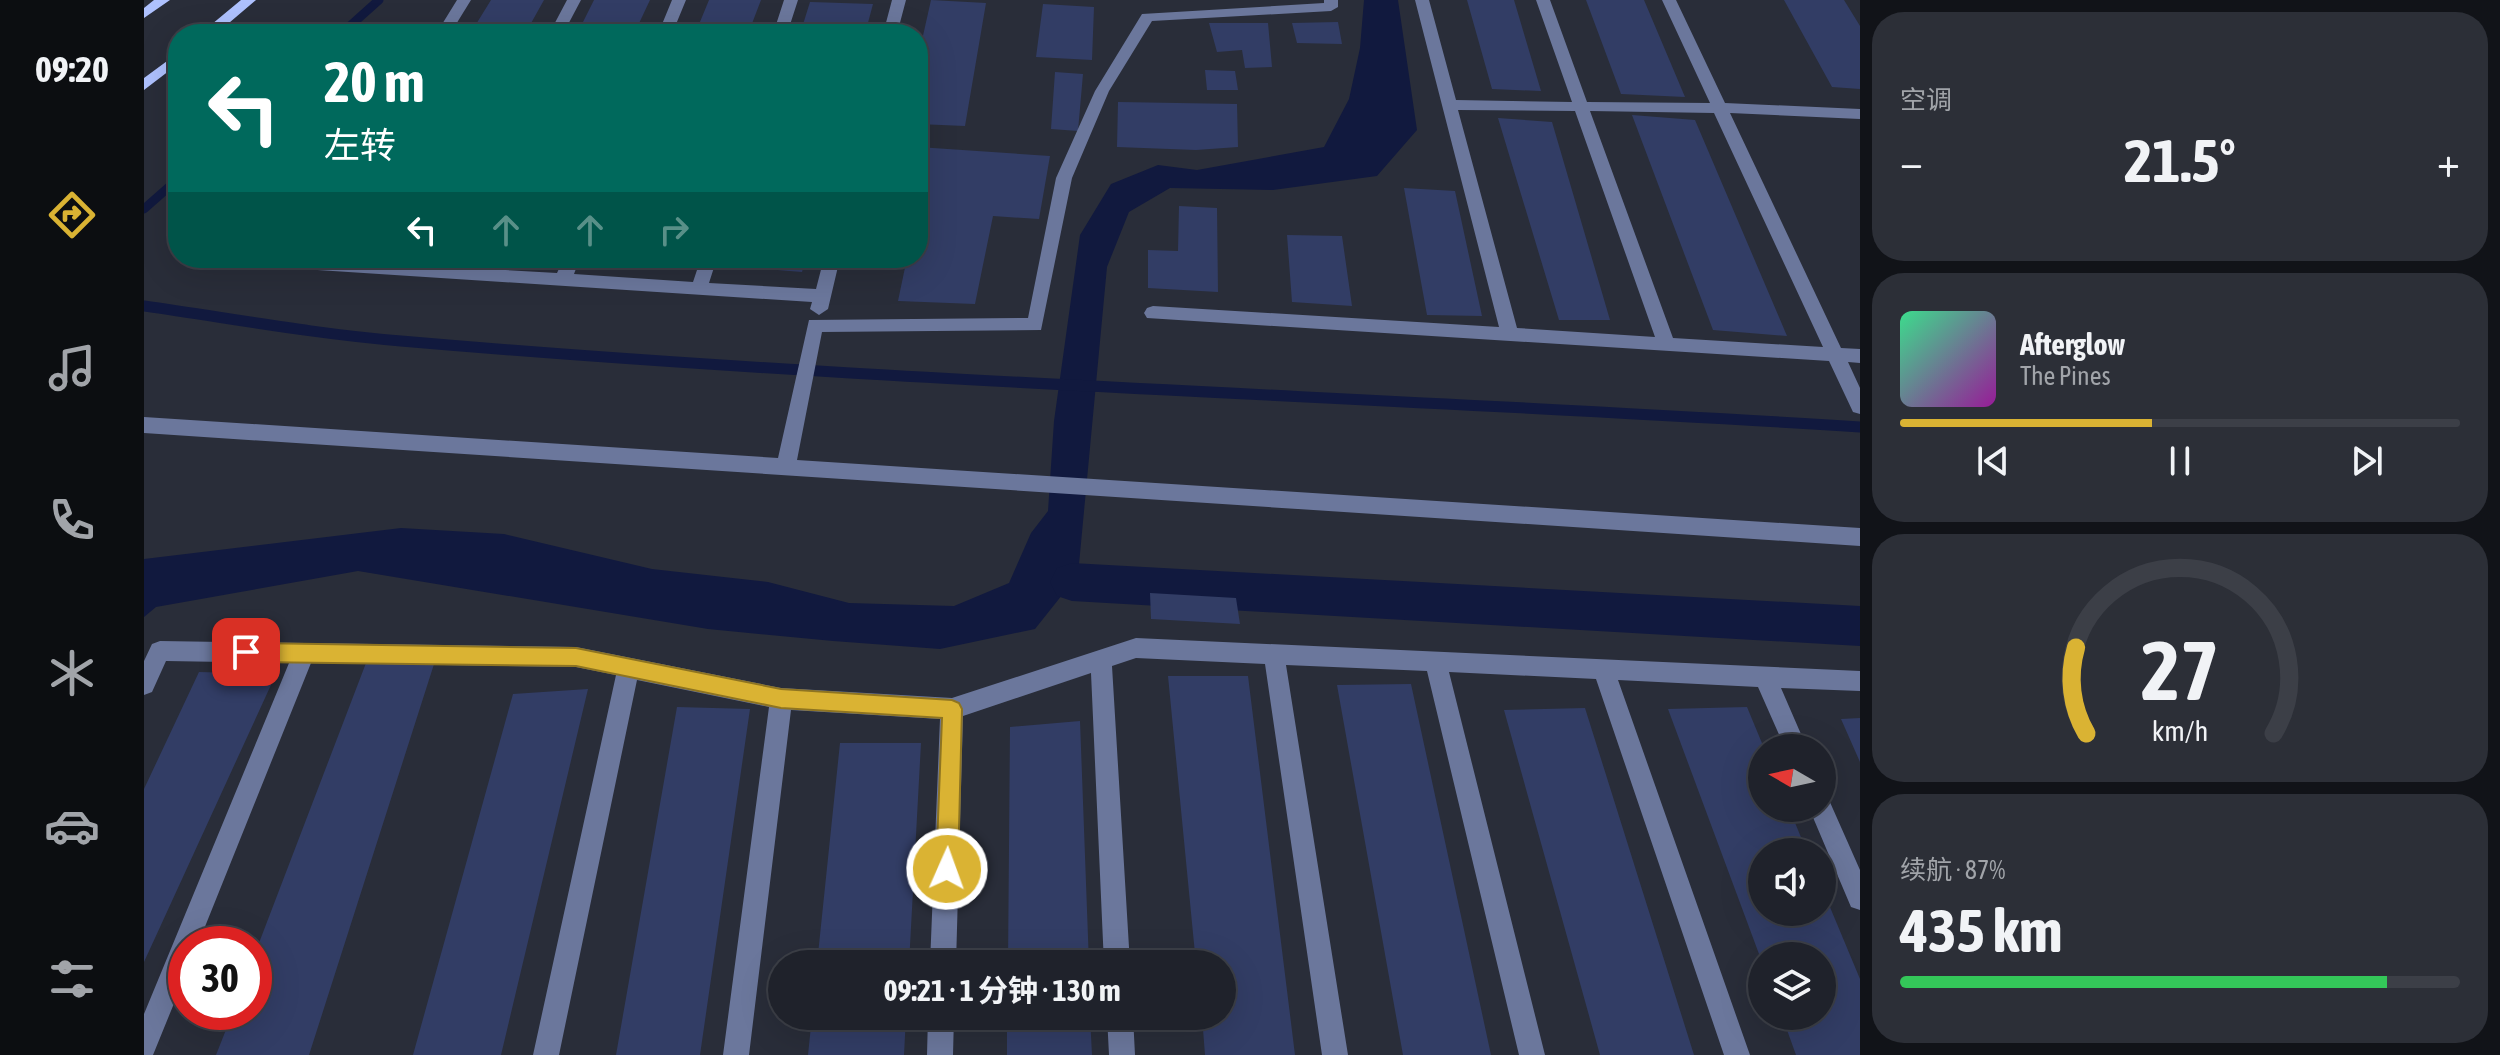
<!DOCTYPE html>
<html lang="zh">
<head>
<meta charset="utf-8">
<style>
  body { margin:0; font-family:"Asap Condensed","Noto Sans SC",sans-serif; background:#2c2f37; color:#f1f3f6; height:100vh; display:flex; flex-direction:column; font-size:30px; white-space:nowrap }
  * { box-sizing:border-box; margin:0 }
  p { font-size:26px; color:#a1a4a9 }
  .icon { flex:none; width:44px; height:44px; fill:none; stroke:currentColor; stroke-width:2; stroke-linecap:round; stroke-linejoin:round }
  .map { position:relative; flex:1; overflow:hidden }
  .side { display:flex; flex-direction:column; gap:12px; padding:12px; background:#111318; width:640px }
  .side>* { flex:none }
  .banner { position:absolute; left:24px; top:24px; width:760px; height:244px; border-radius:32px; box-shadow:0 8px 32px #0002,0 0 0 2px #3c3f47; background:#00695c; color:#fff; overflow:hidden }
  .needle { width:52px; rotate:279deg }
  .fabs { position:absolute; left:1604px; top:734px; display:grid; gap:16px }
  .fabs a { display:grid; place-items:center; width:88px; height:88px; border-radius:50%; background:#1f222b; box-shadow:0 8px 32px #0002,0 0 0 2px #3c3f47; font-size:40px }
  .speed { position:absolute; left:24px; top:926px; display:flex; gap:16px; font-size:40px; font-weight:700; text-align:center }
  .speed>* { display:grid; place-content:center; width:104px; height:104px; border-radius:50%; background:#1f222b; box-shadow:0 8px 32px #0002,0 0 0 2px #3c3f47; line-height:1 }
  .speed .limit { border:12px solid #d22; background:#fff; color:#111 }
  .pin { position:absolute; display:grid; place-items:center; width:68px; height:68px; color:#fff; margin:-34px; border-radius:16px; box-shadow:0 4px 12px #0006 }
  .me { position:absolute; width:88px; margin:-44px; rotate:2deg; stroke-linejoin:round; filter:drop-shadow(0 0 6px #0008) }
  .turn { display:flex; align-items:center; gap:28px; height:168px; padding:0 24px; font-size:36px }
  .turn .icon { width:104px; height:104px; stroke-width:2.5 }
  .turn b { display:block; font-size:56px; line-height:68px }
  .lanes { display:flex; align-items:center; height:76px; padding:0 24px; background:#0003; justify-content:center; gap:40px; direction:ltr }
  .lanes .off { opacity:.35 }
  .big { font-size:60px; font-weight:700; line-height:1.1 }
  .side .card { flex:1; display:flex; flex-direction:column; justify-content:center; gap:12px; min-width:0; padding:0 28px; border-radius:32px; background:#2c2f37 }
  .side .dial { align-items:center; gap:0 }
  .dial svg { height:208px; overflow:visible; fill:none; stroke:#3c3f47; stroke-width:7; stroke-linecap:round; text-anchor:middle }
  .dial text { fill:#f1f3f6; stroke:none }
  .song { display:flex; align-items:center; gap:24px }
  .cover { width:96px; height:96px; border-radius:12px; background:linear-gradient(135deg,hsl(150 70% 55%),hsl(300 70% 35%)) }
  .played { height:8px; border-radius:4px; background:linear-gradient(90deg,#dab333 45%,#3c3f47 45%) }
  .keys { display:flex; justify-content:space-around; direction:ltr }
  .heat { display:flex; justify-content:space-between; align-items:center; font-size:44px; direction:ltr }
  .charge { height:12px; border-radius:6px; background:linear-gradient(90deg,#34c759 87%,#3c3f47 0) }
  .trip { position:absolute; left:624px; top:950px; width:468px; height:80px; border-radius:40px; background:#1f222b; box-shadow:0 8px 32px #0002,0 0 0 2px #3c3f47; font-weight:700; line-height:80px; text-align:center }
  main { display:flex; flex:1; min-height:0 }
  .tabs { display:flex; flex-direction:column; width:144px; justify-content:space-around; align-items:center; background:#0c0e11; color:#a1a4a9 }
  .tabs .icon { width:56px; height:56px }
  .tabs .active { color:#dab333 }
  .tabs b { font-size:36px; color:#f1f3f6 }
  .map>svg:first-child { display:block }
</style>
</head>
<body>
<main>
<nav class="tabs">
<b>09:20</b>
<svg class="icon active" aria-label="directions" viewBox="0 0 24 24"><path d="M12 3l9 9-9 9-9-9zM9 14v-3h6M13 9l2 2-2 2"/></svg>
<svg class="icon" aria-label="music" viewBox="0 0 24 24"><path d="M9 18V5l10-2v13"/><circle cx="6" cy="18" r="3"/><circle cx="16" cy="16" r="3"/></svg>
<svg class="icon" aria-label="phone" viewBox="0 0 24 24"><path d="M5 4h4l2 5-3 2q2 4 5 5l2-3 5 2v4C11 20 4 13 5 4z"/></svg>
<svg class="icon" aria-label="climate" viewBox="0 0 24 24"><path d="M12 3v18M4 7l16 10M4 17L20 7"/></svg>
<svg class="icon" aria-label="car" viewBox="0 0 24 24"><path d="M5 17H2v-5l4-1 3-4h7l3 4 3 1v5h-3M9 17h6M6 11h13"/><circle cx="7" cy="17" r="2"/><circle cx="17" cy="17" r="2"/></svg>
<svg class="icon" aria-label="filters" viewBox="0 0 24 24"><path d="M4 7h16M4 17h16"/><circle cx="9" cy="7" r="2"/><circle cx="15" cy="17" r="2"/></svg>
</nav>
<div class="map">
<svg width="1716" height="1055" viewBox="0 0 1716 1055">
  <rect width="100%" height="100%" fill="#292d39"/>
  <path fill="#11193e" d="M1220,0h34l19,130 -40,46 -104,14 -103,-2 -41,24 -22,55 -29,308 -43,54 -95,20 -107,-8 -125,-12 -350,-58 -202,36 -12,10v-58l257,-31 103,6 148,35 116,13 81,21 105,3 55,-23 22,-50 17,-22 6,-90 26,-186 31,-51 47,-19 39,5 127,-23 25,-48 11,-51z"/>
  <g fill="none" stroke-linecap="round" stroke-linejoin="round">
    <path stroke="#11193e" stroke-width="9" d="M197,34l38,-34
      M0,209l34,-30"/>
    <path stroke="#11193e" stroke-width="11" d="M0,306c85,12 171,28 257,35 485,42 973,55 1459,86"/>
    <path fill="#11193e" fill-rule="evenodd" d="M928,563l788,43v40l-788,-45 -15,-5 -7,-14 7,-14z"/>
  </g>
  <path fill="#323d65" d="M347,0h53l-19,34h-55z
    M450,0h56l-16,34h-57z
    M565,0h52l-13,34h-53z
    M787,0l55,3 -21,123 -47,-2v-66z
    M1323,0h47l27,91 -49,-2z
    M1442,0h58l41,97 -64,-3z
    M1640,0h60l16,26v63l-28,-2z
    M666,2l63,2 -8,30h-65z
    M899,4l51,3 -2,53 -56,-3z
    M1194,22l4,22 -45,-1 -5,-20z
    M1065,23h59l4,44 -27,1 -3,-18 -25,2z
    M1061,70l30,1 3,19h-31z
    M911,72l28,2 -5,57 -27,-2z
    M974,102l119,2 1,43 -42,3 -79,-3z
    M1488,115l63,5 92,216 -74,-6z
    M1354,118l54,4 58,198h-51z
    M774,147l132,9 -11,63 -46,-3 -18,88 -77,-3 9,-43h11z
    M1260,188l51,3 27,125 -55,-1z
    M1035,206l38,2 1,84 -70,-4v-38l30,1z
    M1143,235l55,1 10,70 -60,-4z
    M587,258h75l-4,14 -73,-6z
    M1006,593l86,5 4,26 -89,-5z
    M291,661l-126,394h-93l17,-43h21v-56l112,-293z
    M55,672l77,2 -132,288v-173z
    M1024,676h80l47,379h-90l-3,-39h20v-52h-26z
    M1267,684l80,371h-88l-66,-370z
    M444,689l-87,366h-88l100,-361z
    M533,707l73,2 -50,346h-84z
    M1603,707l17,41 -2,60h27l18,44h-45v60h60v-24l38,91v76h-64l-14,-39h40v-60h-60v6l-94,-253z
    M1441,708l109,347h-94l-96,-345z
    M1716,718v44l-19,-43z
    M936,721l9,243h-81l2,-237z
    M696,743h81l-12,221h-92z
    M668,1016h94l-2,39h-96z
    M863,1016h83l2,39h-85z"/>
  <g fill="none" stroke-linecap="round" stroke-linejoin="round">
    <path fill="#6b779c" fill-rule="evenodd" d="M313,0h14l-21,34h-14z
      M423,0h14l-18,34h-14z
      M528,0h14l-14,34h-14z
      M640,0h14l-11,34h-14z
      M748,0h14l-9,34h-14z
      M1180,0h14v7l-7,4 -179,10 -43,70 -37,87 -31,152 -219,2 -25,128 1063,68v18l-1716,-113v-16l634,41 31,-138 219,-2 28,-140 39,-87 47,-77 182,-11z
      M1271,0h14l27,100 116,2 -36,-102h14l37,102 123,1 -48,-103h14l49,103 135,6v10l-130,-6 111,235 19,1v14l-12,-1 12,26v26l-7,-2 -24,-51 -682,-43 -3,-5 3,-5 6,-2 346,21zM1314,110l117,1 80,226 -138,-9zM1446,111l124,2 109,234 -150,-9z
      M153,258l260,15 7,-15h16l-6,16 119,8 8,-24h16l-8,25 107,6 8,-31h16l-12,51 -9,6 -9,-6 2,-7 -510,-33 -8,-6z
      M992,638l724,33v20l-79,-3 26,60h-22l-27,-61 -140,-7 132,375h-26l-128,-376 -147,-7 96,383h-26l-92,-384 -141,-6 62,390h-26l-57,-391 -129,-6 -24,8 18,298h-26l-13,-291 -128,43 -7,248h-26l10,-245 -149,-9 -42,345h-26l46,-348 -132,-27 -78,375h-26l83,-380 -40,-8 -265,-4 -113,281h-12v30l-33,81h-9v-41l145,-351 -123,-2 -14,31 -8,3v-34l8,-17 8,-3 416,6 205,41 171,10z
      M1678,797l7,3 31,70v40l-9,-3 -42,-99h13z
      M784,1016h26l-1,39h-26z
      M963,1016h26l2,39h-26z"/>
    <path fill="#aec1fe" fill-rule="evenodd" d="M10,0h16l-26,18v-10z
      M97,0h15l-40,34h-16z
      M34,53v11l-34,26v-12z"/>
  </g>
  <path fill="#dab333" stroke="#8e7421" stroke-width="2" d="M102,643l330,5 205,41 171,11 7,3 3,6 -4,160 -4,7 -7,4 -8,-4 -3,-7 6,-151 -161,-10 -205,-42 -330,-4 -7,-3 -2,-7 2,-6z"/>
</svg>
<div class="fabs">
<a><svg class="needle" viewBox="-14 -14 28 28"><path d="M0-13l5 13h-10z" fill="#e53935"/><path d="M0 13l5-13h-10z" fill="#a1a4a9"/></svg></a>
<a><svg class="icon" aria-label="sound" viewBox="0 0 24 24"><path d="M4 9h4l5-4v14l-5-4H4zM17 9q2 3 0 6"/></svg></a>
<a><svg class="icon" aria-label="layers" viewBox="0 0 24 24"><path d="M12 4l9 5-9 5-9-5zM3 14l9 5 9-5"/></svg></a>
</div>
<div class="speed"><div class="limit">30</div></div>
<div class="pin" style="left:102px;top:652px;background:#d93025"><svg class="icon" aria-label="arrive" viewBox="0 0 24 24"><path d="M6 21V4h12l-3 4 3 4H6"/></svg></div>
<svg class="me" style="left:803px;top:869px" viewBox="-20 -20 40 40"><circle r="17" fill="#dab333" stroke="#fff" stroke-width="3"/><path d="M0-11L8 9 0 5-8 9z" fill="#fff"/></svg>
<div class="trip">09:21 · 1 分钟 · 130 m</div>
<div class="banner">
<div class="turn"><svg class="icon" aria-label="left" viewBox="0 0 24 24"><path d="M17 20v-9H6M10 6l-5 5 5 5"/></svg><div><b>20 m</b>左转</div></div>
<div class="lanes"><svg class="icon" aria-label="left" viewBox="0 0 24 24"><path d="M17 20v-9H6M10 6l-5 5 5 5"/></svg><svg class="icon off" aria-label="ahead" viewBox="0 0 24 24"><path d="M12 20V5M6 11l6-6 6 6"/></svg><svg class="icon off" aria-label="ahead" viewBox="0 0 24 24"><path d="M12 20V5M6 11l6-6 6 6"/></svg><svg class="icon off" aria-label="right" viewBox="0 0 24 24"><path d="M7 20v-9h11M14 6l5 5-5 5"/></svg></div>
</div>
</div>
<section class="side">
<div class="card"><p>空调</p>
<div class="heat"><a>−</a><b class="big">21.5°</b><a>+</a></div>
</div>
<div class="card">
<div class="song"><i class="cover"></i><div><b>Afterglow</b><p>The Pines</p></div></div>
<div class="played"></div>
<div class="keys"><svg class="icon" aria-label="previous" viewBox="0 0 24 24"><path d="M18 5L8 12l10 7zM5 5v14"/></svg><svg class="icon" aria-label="pause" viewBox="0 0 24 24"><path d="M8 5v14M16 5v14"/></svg><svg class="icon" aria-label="next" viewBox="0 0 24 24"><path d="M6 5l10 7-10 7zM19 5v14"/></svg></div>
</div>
<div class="card dial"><svg viewBox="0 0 100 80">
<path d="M14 69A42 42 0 1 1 86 69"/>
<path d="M14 69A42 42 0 0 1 10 36" stroke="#dab333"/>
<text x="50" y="56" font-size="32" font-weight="700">27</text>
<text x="50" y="72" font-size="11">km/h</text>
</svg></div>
<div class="card"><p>续航 · 87%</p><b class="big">435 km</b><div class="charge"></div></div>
</section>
</main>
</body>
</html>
